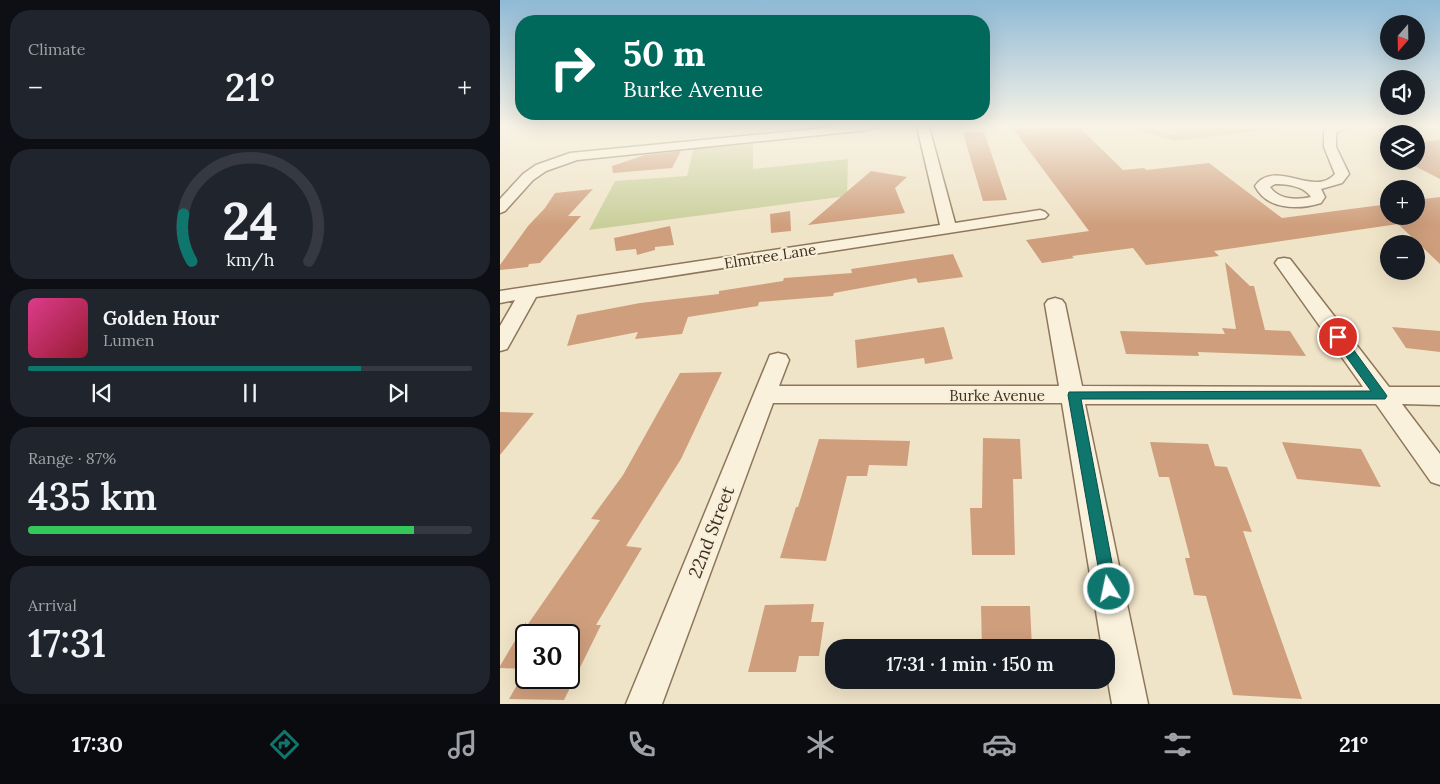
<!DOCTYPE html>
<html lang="en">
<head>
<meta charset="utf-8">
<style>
  body { margin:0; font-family:Lora,serif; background:#20242c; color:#f1f3f6; height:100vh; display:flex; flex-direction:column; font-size:19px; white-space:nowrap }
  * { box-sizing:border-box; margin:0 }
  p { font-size:16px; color:#9ea1a6 }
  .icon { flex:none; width:28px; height:28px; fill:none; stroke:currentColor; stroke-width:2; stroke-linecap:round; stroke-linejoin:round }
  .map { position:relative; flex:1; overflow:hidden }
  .panel { display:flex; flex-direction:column; gap:10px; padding:10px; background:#0d0f14; width:500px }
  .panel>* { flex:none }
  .hud { position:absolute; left:15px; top:15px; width:475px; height:105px; border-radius:20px; box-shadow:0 5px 20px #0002; background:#00695c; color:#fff; overflow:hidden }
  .needle { width:32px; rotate:200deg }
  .controls { position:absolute; left:880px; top:15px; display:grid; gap:10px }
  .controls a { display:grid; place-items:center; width:45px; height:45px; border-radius:50%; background:#171b24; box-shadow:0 5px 20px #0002; font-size:25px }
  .speed { position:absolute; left:15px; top:624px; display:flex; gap:10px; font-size:25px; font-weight:700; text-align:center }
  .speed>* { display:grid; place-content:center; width:65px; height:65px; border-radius:50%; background:#171b24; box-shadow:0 5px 20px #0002; line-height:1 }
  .speed .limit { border:2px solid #111; border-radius:8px; background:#fff; color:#111 }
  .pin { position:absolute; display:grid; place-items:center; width:42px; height:42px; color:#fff; margin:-21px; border:2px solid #fff; border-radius:50%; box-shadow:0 1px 5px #0007 }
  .me { position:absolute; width:55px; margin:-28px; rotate:350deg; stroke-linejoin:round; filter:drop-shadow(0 0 4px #0008) }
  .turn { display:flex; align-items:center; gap:18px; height:105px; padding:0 25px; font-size:22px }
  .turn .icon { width:65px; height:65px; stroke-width:2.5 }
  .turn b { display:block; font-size:35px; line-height:42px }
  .big { font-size:38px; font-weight:600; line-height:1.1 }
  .panel .widget { flex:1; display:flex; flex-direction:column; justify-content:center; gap:8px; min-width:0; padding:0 18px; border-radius:20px; background:#20242c }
  .panel .dial { align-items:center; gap:0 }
  .dial svg { height:130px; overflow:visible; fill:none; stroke:#363941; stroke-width:7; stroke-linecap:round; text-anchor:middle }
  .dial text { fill:#f1f3f6; stroke:none }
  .song { display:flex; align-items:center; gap:15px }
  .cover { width:60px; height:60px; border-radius:8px; background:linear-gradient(135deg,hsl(330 70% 55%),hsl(350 70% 35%)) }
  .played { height:5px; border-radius:2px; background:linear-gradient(90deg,#0f766e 75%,#363941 75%) }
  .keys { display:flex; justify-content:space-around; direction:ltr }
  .heat { display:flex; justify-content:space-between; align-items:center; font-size:28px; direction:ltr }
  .charge { height:8px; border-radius:4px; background:linear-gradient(90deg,#34c759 87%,#363941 0) }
  .trip { position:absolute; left:325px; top:639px; width:290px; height:50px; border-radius:20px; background:#171b24; box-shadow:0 5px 20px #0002; font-weight:600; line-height:50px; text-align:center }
  .dock { display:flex; height:80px; justify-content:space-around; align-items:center; background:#090b0e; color:#9ea1a6 }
  .dock .icon { width:35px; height:35px }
  .dock .on { color:#0f766e }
  .dock b { font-size:22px; color:#f1f3f6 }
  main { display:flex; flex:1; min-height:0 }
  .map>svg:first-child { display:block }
</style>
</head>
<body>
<main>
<section class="panel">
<div class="widget"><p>Climate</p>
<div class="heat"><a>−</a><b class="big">21°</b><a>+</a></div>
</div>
<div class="widget dial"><svg viewBox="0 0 100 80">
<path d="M14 69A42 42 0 1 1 86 69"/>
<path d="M14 69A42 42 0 0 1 9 40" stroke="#0f766e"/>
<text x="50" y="56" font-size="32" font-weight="700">24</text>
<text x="50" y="72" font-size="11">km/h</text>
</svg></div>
<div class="widget">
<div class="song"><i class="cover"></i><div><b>Golden Hour</b><p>Lumen</p></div></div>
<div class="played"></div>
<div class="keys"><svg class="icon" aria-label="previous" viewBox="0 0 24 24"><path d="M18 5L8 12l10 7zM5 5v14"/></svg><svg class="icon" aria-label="pause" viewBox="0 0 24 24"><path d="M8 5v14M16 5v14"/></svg><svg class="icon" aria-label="next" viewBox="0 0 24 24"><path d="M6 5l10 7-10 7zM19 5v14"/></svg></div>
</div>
<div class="widget"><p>Range · 87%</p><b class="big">435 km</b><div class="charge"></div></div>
<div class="widget"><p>Arrival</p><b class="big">17:31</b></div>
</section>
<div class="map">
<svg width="940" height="704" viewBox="0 0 940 704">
  <rect width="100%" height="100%" fill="#f0e4c8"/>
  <path fill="#c9cf9b" d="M631,127h12l32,8 5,-8h114l-120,14z
    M253,137v32l95,-10 -1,37 -258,34 26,-49 72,-5 8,-33z"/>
  <path fill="#cf9f7d" d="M579,127l44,43 21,-2 2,2 63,-7 73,55 107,-14v12h27v-16l24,-3v67l-42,-40 -184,27 5,5 -73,9 -13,-17 -61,8 2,2 -32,5 -16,-23 63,-9 -76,-102z
    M484,132l23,68 -24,1 -20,-68z
    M940,140v39l-35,-18h11v-19z
    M181,151l-9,17 -59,5 -1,-7 33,-11z
    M371,171l36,6 -12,11 10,25 -97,12z
    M93,189l-25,27h13l-41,47 -11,1 -1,3 -28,3v-5l28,-39 17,-18 10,-15z
    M290,211l1,20 -20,2 -1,-19z
    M170,226l4,19 -19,2v3l-18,5 -1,-6 -20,2 -2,-13z
    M453,254l10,23 -45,6 -2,-5 -82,15 -1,3 -74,6 -1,4 -70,11 -6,17 -47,5 3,-7 -71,14 10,-31 63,-12 79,-9v-3l64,-10 1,-3 68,-5 -1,-4z
    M725,262l25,24h4l11,44 25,1 16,25 -108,-4 1,4 -73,-2 -6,-23 105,3 -3,-6 14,1z
    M444,327l9,32 -28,5 -1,-6 -67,10 -2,-28z
    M892,327l48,4v21l-34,-4z
    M222,372l-41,87 -55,87 16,2 -46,77h5l-37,75 -55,-1 12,-21h48v-43h-43v34l-26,-1v-2l26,-44v5l74,-107 -9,-1 32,-44 57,-102z
    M0,412l34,1 -34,42z
    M483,438l37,1 2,40h-9l2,76h-43l-2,-47h12z
    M319,439l91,2 -3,25 -38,-1 -2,11h-20l-21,85 -46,-3 16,-51h2z
    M650,442l58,2 7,22 12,1 25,65 -9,-1 59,168 -69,-4 -27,-99 -12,-1 -9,-37h5l-21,-81h-10z
    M782,442l79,7 20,38 -84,-8z
    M314,604l-3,18h13l-5,34h-20l-3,16h-48l17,-67z
    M481,606h49l2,42h-50z"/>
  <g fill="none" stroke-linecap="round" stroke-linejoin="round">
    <g stroke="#8d765c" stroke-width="3">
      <path id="street" d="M335,127h39l-6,3 -291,30 -31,11 -13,9 -28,31 -5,2v-14l23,-25 13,-9 34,-12z
        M417,127h12l26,96 85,-13 5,2 3,3 -3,3 -509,79 -29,52 -7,2v-25l15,-26 -15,3v-12l440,-66z
        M830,127h16l-10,6v14l13,27 -7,9 -21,6 4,8 -4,6c-23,7 -54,7 -66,-17 20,-28 59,12 80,-12l-11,-27v-16zM775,184c12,0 29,2 36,13 -15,3 -32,3 -41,-10z
        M784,258l6,1 99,128h51v18l-38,-1 38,50v31l-9,-3 -55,-78h-291l63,300h-36l-6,-34v-22h-4l-40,-245h-289l-111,301h-36l144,-349 8,-2 8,2 3,5 -10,26h280l-14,-82 3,-4 7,-2 7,2 3,4 17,82 281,1 -88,-124 3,-4z"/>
    </g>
    <use href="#street" fill="#faf1dc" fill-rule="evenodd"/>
  </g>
  <linearGradient id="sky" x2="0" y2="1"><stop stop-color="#8fbad6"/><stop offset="0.56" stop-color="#f8f3e6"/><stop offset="1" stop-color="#f8f3e6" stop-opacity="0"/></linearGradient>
  <rect width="940" height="225" fill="url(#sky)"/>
  <path fill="#0f766e" stroke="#0a4d48" d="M838,333l4,1 43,59 2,3 -2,3h-304l36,190 -2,6 -6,3 -6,-3 -35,-200 1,-3 302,-1 -39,-54z"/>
  <g text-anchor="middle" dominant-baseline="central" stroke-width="4" stroke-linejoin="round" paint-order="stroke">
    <g font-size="15" fill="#3d2e20" stroke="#f7eed8">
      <text transform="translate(270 256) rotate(-9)">Elmtree Lane</text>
      <text x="497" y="395">Burke Avenue</text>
    </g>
    <g font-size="18" fill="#3d2e20" stroke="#f7eed8">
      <text transform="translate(211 532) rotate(-69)">22nd Street</text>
    </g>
  </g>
</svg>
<div class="controls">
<a><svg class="needle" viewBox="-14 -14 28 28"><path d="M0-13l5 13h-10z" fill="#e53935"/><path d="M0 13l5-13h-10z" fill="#9ea1a6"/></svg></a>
<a><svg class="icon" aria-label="sound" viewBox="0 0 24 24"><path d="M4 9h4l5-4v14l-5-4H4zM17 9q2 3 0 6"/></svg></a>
<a><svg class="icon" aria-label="layers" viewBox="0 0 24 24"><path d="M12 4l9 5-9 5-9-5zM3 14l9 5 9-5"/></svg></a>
<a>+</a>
<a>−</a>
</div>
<div class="speed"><div class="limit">30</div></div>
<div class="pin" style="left:838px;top:337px;background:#d93025"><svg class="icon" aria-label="arrive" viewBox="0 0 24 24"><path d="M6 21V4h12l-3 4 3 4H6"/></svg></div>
<svg class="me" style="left:609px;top:589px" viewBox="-20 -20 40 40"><circle r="17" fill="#0f766e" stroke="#fff" stroke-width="3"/><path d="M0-11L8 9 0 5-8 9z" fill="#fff"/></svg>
<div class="trip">17:31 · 1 min · 150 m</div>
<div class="hud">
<div class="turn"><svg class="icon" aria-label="right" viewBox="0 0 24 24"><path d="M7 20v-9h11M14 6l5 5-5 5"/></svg><div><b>50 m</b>Burke Avenue</div></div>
</div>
</div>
</main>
<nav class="dock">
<b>17:30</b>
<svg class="icon on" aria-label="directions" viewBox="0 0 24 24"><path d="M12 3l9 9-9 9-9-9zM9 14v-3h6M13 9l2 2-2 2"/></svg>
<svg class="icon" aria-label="music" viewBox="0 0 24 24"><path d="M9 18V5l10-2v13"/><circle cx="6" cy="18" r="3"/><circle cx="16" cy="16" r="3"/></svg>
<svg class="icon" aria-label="phone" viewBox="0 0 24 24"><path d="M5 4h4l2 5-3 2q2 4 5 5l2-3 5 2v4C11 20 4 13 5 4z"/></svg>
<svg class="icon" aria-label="climate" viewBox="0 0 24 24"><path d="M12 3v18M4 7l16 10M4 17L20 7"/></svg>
<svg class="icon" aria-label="car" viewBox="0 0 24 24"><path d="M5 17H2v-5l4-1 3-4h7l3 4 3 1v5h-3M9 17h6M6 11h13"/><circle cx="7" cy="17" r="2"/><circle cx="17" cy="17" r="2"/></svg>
<svg class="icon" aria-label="filters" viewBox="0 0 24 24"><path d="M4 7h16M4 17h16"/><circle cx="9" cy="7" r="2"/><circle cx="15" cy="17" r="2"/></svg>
<b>21°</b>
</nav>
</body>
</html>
